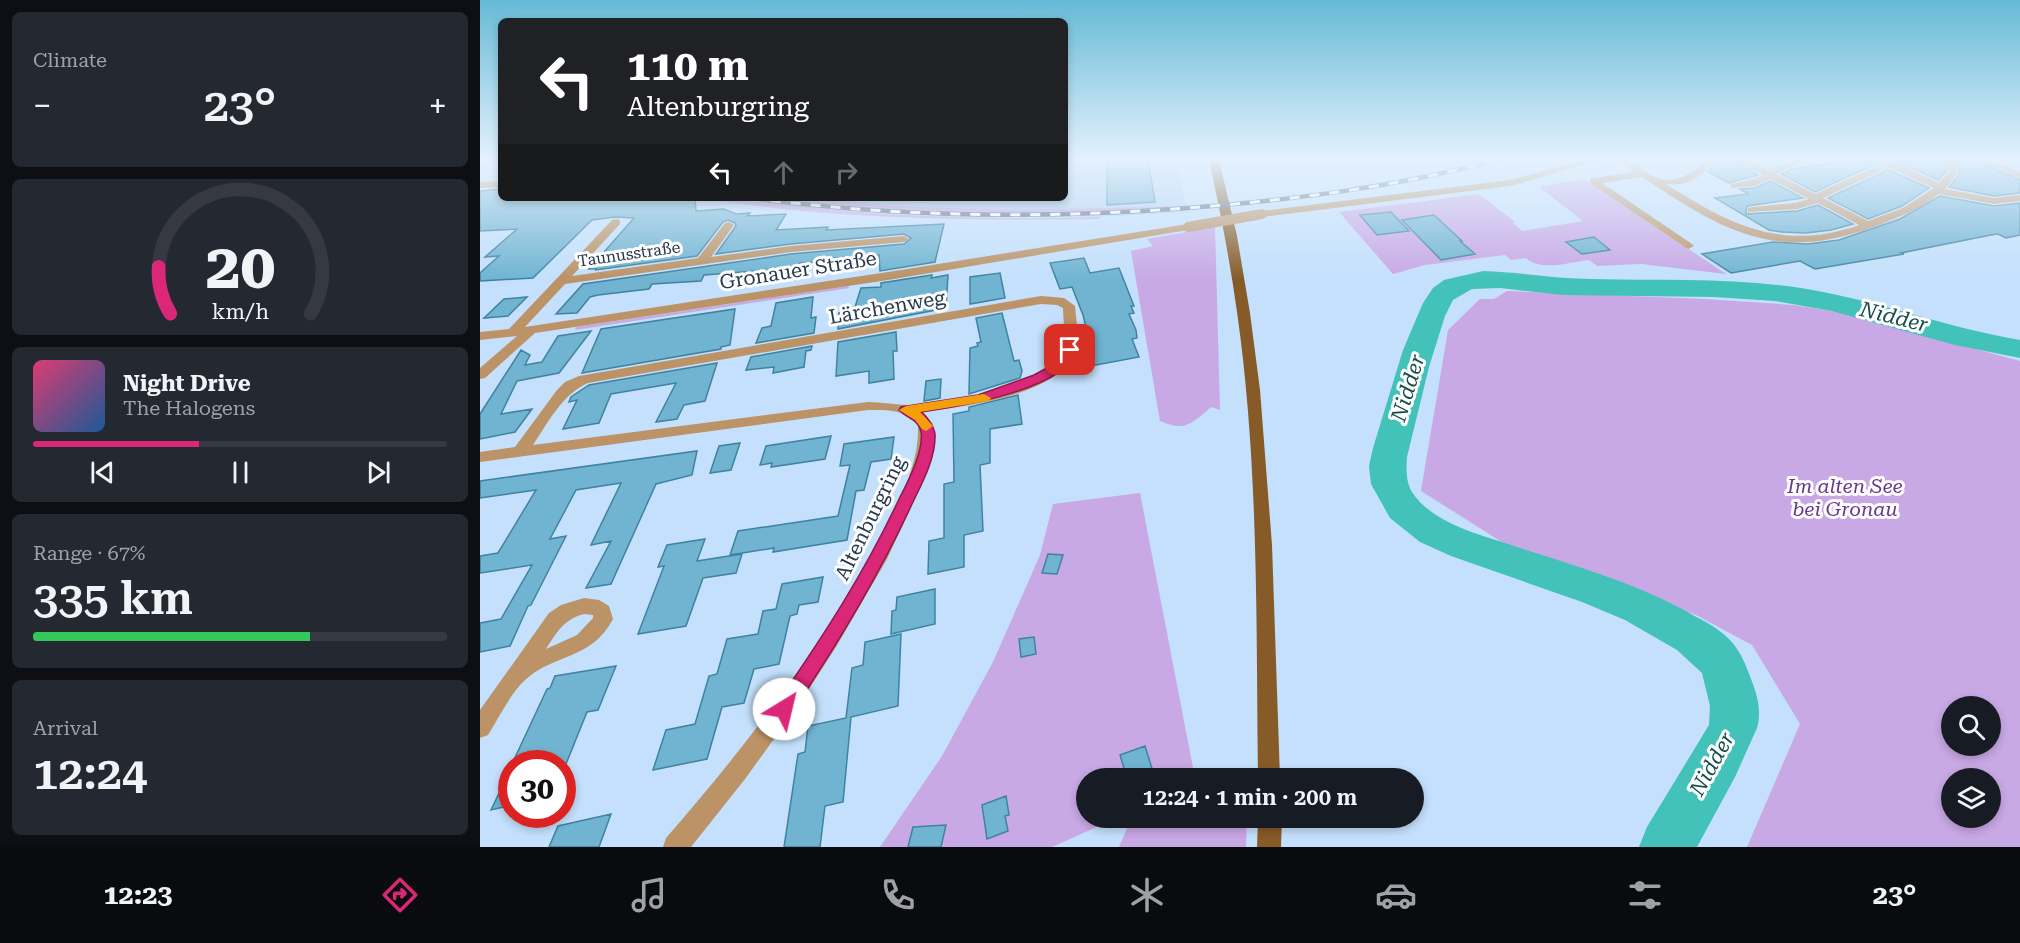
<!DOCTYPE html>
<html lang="en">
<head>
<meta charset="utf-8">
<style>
  body { margin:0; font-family:"Roboto Serif",serif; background:#242831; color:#f1f3f6; height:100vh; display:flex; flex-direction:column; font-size:22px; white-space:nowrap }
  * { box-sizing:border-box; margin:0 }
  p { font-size:20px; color:#9ea1a6 }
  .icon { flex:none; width:33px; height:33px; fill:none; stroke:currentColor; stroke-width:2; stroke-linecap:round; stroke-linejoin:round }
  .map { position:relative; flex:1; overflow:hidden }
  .side { display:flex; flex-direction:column; gap:12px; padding:12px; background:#0d0f14; width:480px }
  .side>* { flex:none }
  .hud { position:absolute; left:18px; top:18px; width:570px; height:183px; border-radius:9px; box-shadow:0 3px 9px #0003; background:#202124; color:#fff; overflow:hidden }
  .controls { position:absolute; left:1461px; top:696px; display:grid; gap:12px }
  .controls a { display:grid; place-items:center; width:60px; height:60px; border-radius:50%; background:#171b24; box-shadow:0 3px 9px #0003; font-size:30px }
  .speed { position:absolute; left:18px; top:750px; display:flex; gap:12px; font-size:30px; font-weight:700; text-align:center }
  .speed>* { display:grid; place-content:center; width:78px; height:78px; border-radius:50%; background:#171b24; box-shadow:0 3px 9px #0003; line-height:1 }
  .speed .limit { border:9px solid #d22; background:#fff; color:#111 }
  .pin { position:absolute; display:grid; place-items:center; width:51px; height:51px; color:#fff; margin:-26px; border-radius:12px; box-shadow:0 3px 9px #0006 }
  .me { position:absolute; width:66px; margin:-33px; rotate:36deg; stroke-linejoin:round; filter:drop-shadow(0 0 4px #0008) }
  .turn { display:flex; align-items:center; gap:21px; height:126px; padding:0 30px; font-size:27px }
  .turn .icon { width:78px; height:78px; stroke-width:2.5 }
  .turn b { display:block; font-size:42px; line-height:51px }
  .lanes { display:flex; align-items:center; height:57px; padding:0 30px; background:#0003; justify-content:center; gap:30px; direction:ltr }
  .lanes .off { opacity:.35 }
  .big { font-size:45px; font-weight:600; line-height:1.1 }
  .side .card { flex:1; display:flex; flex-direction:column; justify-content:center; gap:9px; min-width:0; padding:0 21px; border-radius:9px; background:#242831 }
  .side .dial { align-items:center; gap:0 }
  .dial svg { height:156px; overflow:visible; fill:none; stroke:#363941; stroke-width:7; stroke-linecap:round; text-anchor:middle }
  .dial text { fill:#f1f3f6; stroke:none }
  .song { display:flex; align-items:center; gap:18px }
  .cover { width:72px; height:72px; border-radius:9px; background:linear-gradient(135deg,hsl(340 70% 55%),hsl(210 70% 35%)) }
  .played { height:6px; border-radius:3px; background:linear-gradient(90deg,#db2777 40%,#363941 40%) }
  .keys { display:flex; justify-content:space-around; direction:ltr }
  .heat { display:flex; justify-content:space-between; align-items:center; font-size:33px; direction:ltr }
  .charge { height:9px; border-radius:4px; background:linear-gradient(90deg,#34c759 67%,#363941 0) }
  .trip { position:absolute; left:596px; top:768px; width:348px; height:60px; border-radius:30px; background:#171b24; box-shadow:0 3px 9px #0003; font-weight:600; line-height:60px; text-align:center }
  .menu { display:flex; height:96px; justify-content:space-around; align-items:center; background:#090b0e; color:#9ea1a6 }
  .menu .icon { width:42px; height:42px }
  .menu .active { color:#db2777 }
  .menu b { font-size:27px; color:#f1f3f6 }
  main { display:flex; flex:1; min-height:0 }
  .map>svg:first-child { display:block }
</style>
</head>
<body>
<main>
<section class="side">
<div class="card"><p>Climate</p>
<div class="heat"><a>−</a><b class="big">23°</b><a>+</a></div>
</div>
<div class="card dial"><svg viewBox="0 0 100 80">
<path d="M14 69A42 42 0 1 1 86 69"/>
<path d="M14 69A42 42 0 0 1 8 45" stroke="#db2777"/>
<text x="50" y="56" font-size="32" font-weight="700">20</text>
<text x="50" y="72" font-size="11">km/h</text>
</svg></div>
<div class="card">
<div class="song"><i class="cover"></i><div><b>Night Drive</b><p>The Halogens</p></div></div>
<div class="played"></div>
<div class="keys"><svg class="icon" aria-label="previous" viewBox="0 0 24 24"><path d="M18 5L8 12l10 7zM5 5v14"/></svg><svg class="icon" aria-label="pause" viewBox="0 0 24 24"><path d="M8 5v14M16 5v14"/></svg><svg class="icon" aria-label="next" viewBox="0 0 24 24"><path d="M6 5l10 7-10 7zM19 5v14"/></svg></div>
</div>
<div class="card"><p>Range · 67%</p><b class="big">335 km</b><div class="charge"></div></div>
<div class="card"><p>Arrival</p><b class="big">12:24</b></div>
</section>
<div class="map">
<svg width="1540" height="847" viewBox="0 0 1540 847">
  <rect width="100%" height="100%" fill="#c4e0fc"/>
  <path fill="#b3d2f2" d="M585,160h110l11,45 -87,5h-82l-125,-4 -77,-8h250z
    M250,198h44l76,9 102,6 141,-1 95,-6 2,6 -90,5h-169l-118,-9z"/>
  <path fill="#c8a8e5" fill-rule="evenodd" d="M1104,179l142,95 -85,-10 -44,2 -8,-6c-19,2 -48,12 -63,-2l-15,2 -6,-5 -80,10 -32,9 -54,-62 140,-18 36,28 -2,1 9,8 61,-10 -44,-34z
    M217,198c50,0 100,9 151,13 84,7 167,8 252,6l-1,2c-87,1 -174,1 -261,-5 -47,-3 -94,-10 -141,-16z
    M294,198h41l77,8 125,4 171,-4c-138,11 -276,11 -414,-8z
    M735,227l5,183 -9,-3c-20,17 -26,25 -51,14l-29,-170 22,-5 -6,-7z
    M368,286l1,2 -274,42 1,-3z
    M1027,291l197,8 89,6 46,7 181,49v486h-273l53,-123 -48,-79 -56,-30 -164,-54 -111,-70 27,-161 32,-31h14zM1510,706v40h-38v-40zM1510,778v40h-38v-40z
    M660,493l55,285h-109v40h31l-65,29h-172l62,-91 51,-94 47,-107 13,-51z
    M661,818h106l-1,29h-127l9,-21z"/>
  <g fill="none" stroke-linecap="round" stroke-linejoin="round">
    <path fill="#42c2b8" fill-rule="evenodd" d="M1003,271c37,1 73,8 110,8 71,2 143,-2 214,10 72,12 141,39 213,51v18l-65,-13 -123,-34 -57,-10 -61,-4 -151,-2 -63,-7 -28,1 -19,11 -8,16 -16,51 -22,90c-1,12 -1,25 5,35 18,28 58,40 87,49 65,22 132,39 192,73 13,7 27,14 38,25 11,11 17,26 22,40 6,15 11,32 6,49l-22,49 -38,70h-58l8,-20 62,-102 1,-19 -8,-33 -25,-23 -52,-30 -43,-18 -131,-46 -31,-14 -30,-24 -19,-34 -2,-18 4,-18 30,-98 20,-47 10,-15 11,-8z"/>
  </g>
  <path fill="#70b4d2" stroke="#3f83a0" stroke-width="1.5" d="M627,160h41l7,42 -48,3z
    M1238,160h16l24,15 -29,8 -21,-11z
    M1374,160h17l4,4 -60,28 -34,-18 11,-5z
    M1415,160h49l2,12 -8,8z
    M1478,160h17l45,20v13l-26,3 -45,-9 11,-13z
    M1406,169l43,19 -27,18 -34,13 -40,-21 54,-25z
    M1290,181l33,17 -56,8 -1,8 51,-3 21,-6 35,19 -22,6 -25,3 -24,-1 -13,-2 -54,-32 33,-4 -8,-5 15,-1z
    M21,189v9h194l1,13 28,-2 12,5 14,-1 -3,3 39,-2 -10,16 52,-3 -2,3 118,-6 -9,38 -55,9 -1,-16 -59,4 -2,3 -18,1 -2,5 -94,7 -3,6 -49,3 -3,5 -51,6 -8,2 -13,16 -21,1 27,-30 208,-30 113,-10 7,-6 -7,-4 -113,10 -75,10 20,-28 -1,-3 -7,-3 -5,2 -26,34 -102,14 2,-1h-8l45,-51 -19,-1 -23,3 -59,58 -53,3v-8l19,-17 -14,1 32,-28 -37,2v-40z
    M1460,196l54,10 26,-3v32l-14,3 -8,-4 -7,1 -90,18 3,1 -89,15 -15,-8 -69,12 -29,-19 71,-12 35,2 31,-4 61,-21z
    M911,212l18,19 -32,4 -17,-20z
    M954,215l28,26h-2l15,13 -34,6 -39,-40z
    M1114,237l16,13 -28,4 -16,-12z
    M604,258l6,15 29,-5 15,38h-3l3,7 -5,1 7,16 1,8 -5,1 7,18 -48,9 -9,-26h2l-2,-7 5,-1 -4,-17 -11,-28 -12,2 -10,-26z
    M520,273l5,25 -35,6v-27z
    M452,275l-1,3 17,-3 -2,33 -108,21 1,-16 12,-2v-3l4,-1 6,-19 20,-1v-4z
    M47,297l-19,19 -24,2 20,-19z
    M333,297l-2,21 5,-1 -2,16 -58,10 6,-15 9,-2 5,-23z
    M255,309l-5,36 -9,2v2l-139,24 19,-44z
    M522,313l12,48 5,-1 3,11 -2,7 -51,16 1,-46 8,-2 -1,-3 4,-1 -5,-24z
    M111,331l-32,42 -42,8 -16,33 31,-5 -17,23 -35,7v-25l41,-64 9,5 -5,10 17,-3 16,-26z
    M416,332l1,19h-4l1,28 -25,4v-12l-33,5 2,-34z
    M332,346l-1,4 -5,1 -2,16 -31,6 1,-6 -28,3 5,-13z
    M237,363l-12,38 -21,4 -7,14 -21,3 20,-39 -65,11 -12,29 -36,6 14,-29 -8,2 2,-5 18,-12z
    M461,379l-1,19 -16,3 2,-20z
    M538,395l4,29 -32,5v34l-10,2 3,66 -19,4v32l-36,7 1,-33 15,-3v-54l10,-2 -1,-68 16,-3v-4z
    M351,436l-6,23 -54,8 1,-4 -12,2 6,-19z
    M414,437l-3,22 -20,3 -7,28 -8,1 -9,49 -74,12 1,-4 -44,7 8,-24 100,-15 12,-51 -10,1 4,-22z
    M260,443l-9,27 -21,3 9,-27z
    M217,451l-5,24 -36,9 -45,100 -25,4 25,-47 -20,4 30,-62 -45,7 -26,49 16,-3 -35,69 -3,1 -18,40 -30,6v-29l21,-4 31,-54 -52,8v-17l18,-3 38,-63 -56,8v-17z
    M225,539l-8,22 45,-7 -6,19 -33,5 -17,48 -48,8 26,-68 -6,1 9,-22z
    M568,554l15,1 -6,19 -15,-1z
    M343,577l-5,25 -19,3 -2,9 -7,2 -11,48 -25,5 -10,34 -22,4 -15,52 -54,11 13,-40 29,-6 14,-48 8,-2 10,-35 31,-5 5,-23 13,-2 6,-25z
    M455,589v35l-44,10 1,-23 4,-1 1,-13z
    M421,634l-3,72 -47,11 -8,85 -18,4 -5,41h-36l14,-93 7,-2 3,-26 38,-8 6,-50 11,-3 2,-23z
    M554,637l2,17 -15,3 -2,-18z
    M136,666l-18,44 -11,2 -21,52h-54l35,-75 3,-1 5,-12z
    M665,746l10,32h-28l-7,-23z
    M32,766v39l-21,5z
    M526,796l3,19 -4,1 3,15 -21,8 -5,-34z
    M131,814l-12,33h-50l9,-21z
    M466,825l-5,22h-33l5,-20z"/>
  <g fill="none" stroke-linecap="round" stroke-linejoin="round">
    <path fill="#bb9367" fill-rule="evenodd" d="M1104,160h16l-90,26 -248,31 -5,-3 5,-3 248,-31z
      M1137,160c15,0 22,7 34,15 21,12 39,0 55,-15h10c-14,16 -28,27 -50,24 64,41 117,68 193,41l-41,-22 -21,6 -49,3v-4l4,-1 43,-4 14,-4 -39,-20 -16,7 -23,2v-4l21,-4 11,-5 -27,-15h12l20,10 24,-10h13l-29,14 39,20 60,-27 3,-4 -5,-3h17l49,23 9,-10 -2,-13h10l2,13 -13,16 49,9 26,-3v6l-26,3 -55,-10c-20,16 -42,24 -66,33 -97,36 -150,4 -231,-50l-40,6 90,61 2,2 -6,3 -98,-66v-4l3,-1 42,-6zM1405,166l49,22 -31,20 -35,13 -45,-23 58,-27z
      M1497,160h14l29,12v6z
      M21,181v6l-21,1v-6z
      M136,219l4,1v4l-48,52 126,-18 27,-35 4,-1 5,3 -23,32 80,-11 113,-10 5,3 -5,3 -113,10 -226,32 -40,43 363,-55 300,-48 5,3 -5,3 -300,50 -353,53 -50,45 -5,1v-11l37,-32 -37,4v-8l29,-3 103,-109z
      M561,296l23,2 11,8c1,13 5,35 0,47 -19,43 -110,53 -152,59l10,12 1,21 -9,32 -38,82 -51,88 -34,53 -57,79 -54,68h-28l3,-9c81,-93 156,-190 213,-299 19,-36 41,-74 39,-115 -13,-15 -32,-14 -50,-14l-388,52v-10l35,-5 42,-57 8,-8 14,-6zM561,304l16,1 6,3c0,12 4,34 -2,45 -16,32 -117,52 -152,52 -13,0 -27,-3 -41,-3l-335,43c15,-22 29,-51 55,-62z
      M104,598l15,2 10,6 4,13c-22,42 -60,34 -89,62 -13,12 -26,38 -36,54l-8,3v-28l69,-97 12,-8zM104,614l9,1v3l-16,17 -31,14c11,-17 18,-30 38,-35z"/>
    <path fill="#865b28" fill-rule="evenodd" d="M729,160h10l18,76 13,77 10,77 12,155 8,233h-22c-2,-155 1,-312 -21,-466 -7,-51 -17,-102 -28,-152z
      M778,818h24l-1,29h-24z"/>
    <g stroke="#566c81" stroke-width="4.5">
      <path id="rail" d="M271,198c145,19 290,21 436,10 105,-8 208,-21 310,-48"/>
    </g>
    <use href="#rail" stroke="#fefefe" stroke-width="3" stroke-dasharray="10" stroke-linecap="butt"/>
    <path stroke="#bb9367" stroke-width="10" d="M708,227l74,-13"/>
  </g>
  <linearGradient id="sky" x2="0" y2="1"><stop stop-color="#65bad5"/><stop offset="0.57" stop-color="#e4f1fe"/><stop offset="1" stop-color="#e4f1fe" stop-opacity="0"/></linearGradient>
  <rect width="1540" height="279" fill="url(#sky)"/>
  <path fill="#db2777" stroke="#8e194d" stroke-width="1.5" d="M590,346l6,4c-9,40 -120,57 -155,62 6,4 13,15 14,22 1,24 -13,49 -23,70 -34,74 -76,143 -122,211l-6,2 -7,-2 -3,-6 3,-6c47,-68 88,-131 123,-206 8,-15 24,-47 21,-65 -2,-13 -15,-14 -22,-22l2,-3 77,-12 56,-20 24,-13 8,-15z"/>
  <path fill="#f59e0b" d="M504,394l7,4 -2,3 -69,11 13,14 -7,5 -4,-2 -7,-9 -16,-10 7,-4z"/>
  <g text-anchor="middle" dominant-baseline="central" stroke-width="6" stroke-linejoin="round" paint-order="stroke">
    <g font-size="16" fill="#26394c" stroke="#fefefe">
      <text transform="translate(149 254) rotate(-8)">Taunusstraße</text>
    </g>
    <g font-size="20" fill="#26394c" stroke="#fefefe">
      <text transform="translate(318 270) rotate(-9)">Gronauer Straße</text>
      <text transform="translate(407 307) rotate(-10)">Lärchenweg</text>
      <text transform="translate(390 518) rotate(-64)">Altenburgring</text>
    </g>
    <g font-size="20" font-style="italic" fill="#69388e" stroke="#fefefe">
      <text x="1365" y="486">Im alten See<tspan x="1365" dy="23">bei Gronau</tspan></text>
    </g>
    <g font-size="21" font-style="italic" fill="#154c48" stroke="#fefefe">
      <text transform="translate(1414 317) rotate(14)">Nidder</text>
      <text transform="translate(928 388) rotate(-73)">Nidder</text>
      <text transform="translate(1232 764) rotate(-61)">Nidder</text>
    </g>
  </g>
</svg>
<div class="controls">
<a><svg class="icon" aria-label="search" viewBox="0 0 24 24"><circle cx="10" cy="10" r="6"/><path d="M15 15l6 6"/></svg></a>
<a><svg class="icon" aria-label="layers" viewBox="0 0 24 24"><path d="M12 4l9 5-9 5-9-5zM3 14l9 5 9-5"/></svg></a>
</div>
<div class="speed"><div class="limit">30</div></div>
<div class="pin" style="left:590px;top:350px;background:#d93025"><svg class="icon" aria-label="arrive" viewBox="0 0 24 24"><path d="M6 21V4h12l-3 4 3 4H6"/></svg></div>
<svg class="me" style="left:304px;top:709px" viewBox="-20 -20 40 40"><circle r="19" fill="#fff"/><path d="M0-13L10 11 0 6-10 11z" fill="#db2777"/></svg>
<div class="trip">12:24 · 1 min · 200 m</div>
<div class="hud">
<div class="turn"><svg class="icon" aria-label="left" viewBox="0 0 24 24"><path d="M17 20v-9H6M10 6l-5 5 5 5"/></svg><div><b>110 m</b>Altenburgring</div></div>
<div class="lanes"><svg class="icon" aria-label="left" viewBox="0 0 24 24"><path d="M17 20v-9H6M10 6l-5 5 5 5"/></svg><svg class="icon off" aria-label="ahead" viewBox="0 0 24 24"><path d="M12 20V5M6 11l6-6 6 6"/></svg><svg class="icon off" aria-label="right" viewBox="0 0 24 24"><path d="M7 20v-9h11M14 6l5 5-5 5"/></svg></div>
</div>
</div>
</main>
<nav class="menu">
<b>12:23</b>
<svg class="icon active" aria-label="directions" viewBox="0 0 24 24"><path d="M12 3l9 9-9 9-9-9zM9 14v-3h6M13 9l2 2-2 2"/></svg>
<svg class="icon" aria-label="music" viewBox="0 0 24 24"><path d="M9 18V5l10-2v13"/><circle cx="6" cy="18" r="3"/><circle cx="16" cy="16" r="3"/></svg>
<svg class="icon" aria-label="phone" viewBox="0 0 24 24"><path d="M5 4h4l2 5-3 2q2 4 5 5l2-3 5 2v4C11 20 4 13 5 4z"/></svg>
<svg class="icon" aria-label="climate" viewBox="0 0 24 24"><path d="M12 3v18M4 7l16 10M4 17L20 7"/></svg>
<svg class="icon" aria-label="car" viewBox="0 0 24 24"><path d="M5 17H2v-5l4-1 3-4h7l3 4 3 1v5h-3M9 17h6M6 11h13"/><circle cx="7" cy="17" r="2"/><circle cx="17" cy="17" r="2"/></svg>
<svg class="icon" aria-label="filters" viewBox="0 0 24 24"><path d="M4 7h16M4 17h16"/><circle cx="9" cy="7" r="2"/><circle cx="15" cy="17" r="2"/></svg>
<b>23°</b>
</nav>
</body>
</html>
